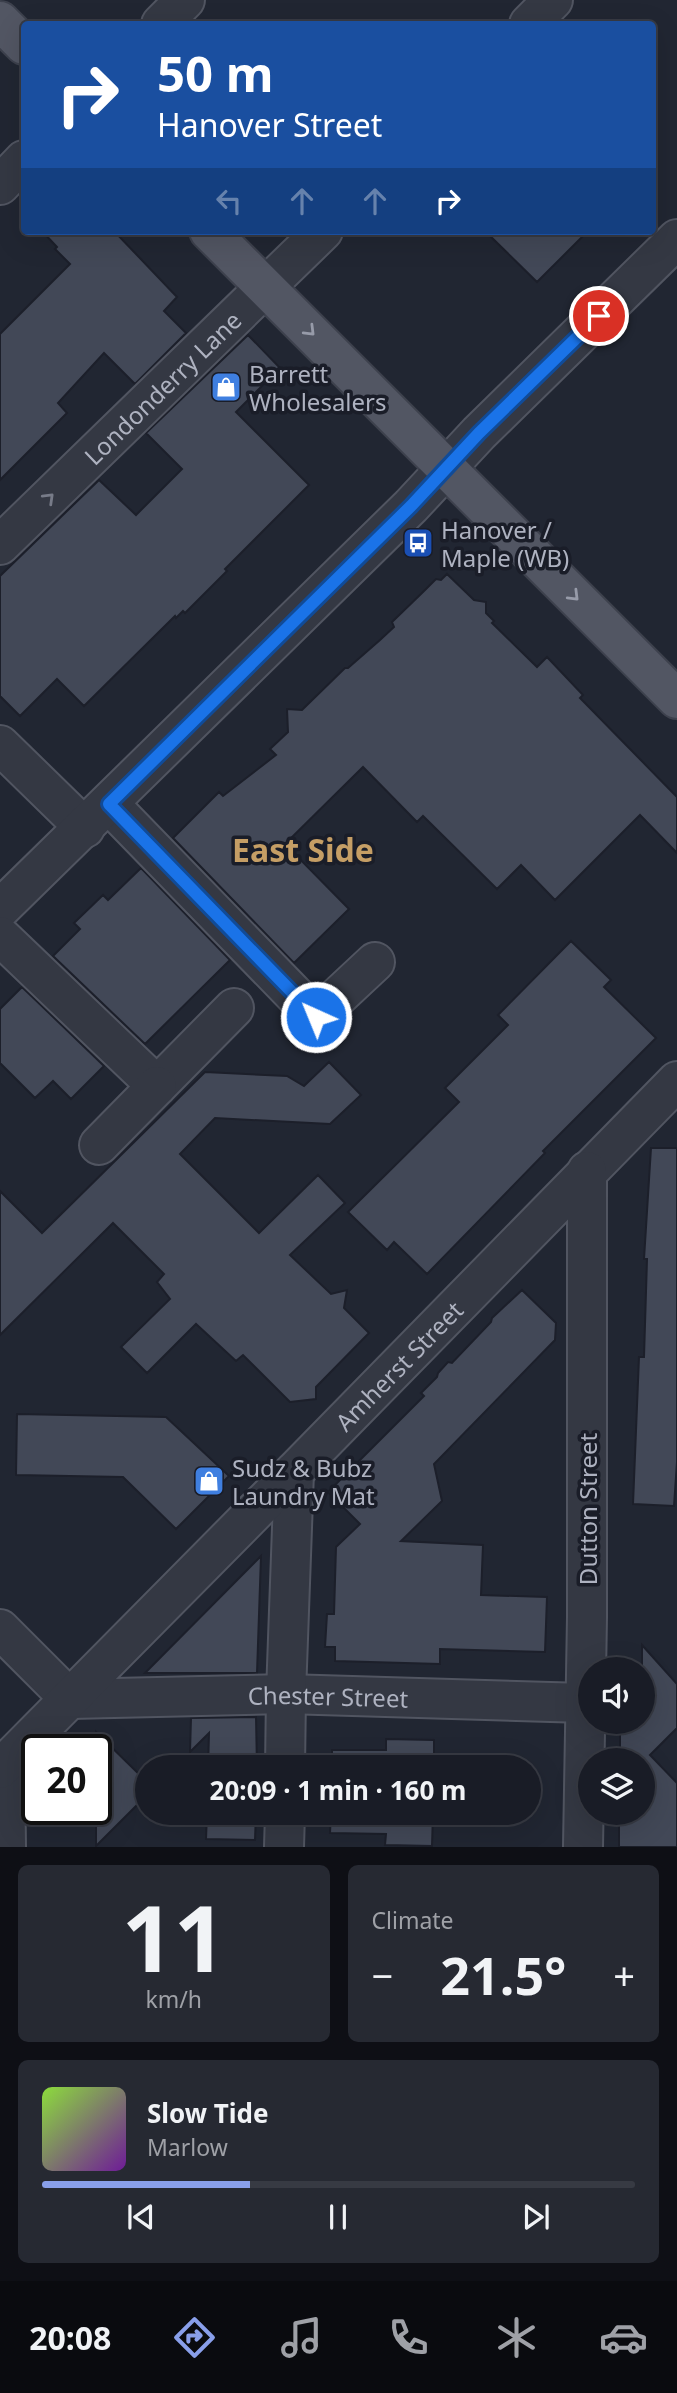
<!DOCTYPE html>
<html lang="en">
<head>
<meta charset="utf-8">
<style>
  body { margin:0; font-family:"Noto Sans",sans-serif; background:#262932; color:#f1f3f6; height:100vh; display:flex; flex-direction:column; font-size:26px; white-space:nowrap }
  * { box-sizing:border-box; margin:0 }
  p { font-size:23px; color:#9fa1a7 }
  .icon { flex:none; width:38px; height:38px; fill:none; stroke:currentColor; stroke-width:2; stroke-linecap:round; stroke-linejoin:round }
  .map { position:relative; height:1847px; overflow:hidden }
  .details { display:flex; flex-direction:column; gap:18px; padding:18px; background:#0e0f15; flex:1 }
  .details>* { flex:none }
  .guide { position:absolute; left:21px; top:21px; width:635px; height:214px; border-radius:7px; box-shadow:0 7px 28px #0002,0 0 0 2px #373a43; background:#1a4fa0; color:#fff; overflow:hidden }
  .buttons { position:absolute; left:578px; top:1657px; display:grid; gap:14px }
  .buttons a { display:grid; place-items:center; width:77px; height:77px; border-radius:50%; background:#191c26; box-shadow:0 7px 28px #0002,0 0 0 2px #373a43; font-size:35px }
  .speed { position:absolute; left:21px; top:1734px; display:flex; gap:14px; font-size:35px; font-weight:700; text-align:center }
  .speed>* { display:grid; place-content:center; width:91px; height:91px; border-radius:50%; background:#191c26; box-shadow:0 7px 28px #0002,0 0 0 2px #373a43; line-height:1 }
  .speed .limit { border:4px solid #111; border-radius:10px; background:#fff; color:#111 }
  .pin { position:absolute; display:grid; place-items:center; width:60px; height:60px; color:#fff; margin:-30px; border:4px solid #fff; border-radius:50%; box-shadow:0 2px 7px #0007 }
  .me { position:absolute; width:77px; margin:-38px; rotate:316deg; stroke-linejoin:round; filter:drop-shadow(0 0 5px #0008) }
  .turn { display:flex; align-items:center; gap:24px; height:147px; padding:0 21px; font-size:32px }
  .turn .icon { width:91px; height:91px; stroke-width:2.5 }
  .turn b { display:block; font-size:49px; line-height:60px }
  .lanes { display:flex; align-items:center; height:66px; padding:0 21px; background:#0003; justify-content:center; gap:35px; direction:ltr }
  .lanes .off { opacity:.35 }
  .big { font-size:52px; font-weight:700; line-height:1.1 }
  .details .tile { flex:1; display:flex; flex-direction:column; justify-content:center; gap:10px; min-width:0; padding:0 24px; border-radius:10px; background:#262932 }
  .details .dial { align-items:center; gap:0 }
  .dial b { font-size:91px; line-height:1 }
  .song { display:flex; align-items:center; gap:21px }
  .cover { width:84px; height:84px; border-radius:10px; background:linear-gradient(135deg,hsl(90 70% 55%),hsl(280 70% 35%)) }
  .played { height:7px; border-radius:4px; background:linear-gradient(90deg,#899fea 35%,#373a43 35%) }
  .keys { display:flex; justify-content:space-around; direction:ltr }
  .heat { display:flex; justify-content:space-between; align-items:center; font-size:38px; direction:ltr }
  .details .tiles { flex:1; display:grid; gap:18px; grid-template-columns:1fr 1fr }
  .tile:last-child { grid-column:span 2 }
  .trip { position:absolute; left:135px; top:1755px; width:406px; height:70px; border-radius:35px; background:#191c26; box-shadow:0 7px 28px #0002,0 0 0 2px #373a43; font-weight:700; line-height:70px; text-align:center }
  .tabs { display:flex; height:112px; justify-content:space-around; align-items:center; background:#0a0b0f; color:#9fa1a7 }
  .tabs .icon { width:49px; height:49px }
  .tabs .selected { color:#899fea }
  .tabs b { font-size:32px; color:#f1f3f6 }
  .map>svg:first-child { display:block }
</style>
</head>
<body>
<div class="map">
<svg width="677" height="1847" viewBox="0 0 677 1847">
  <rect width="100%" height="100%" fill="#212632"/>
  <path fill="#424857" stroke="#1c1f2a" stroke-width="2" d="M42,231h72l63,66 -13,14 22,22 -51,51 -31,-31 -46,50 9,10 -67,67v-146l70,-70 -15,-15 2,-2z
    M485,231h103l-51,51z
    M248,335l32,33 -44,44 73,73 -84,84 2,2 -42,42 -2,-2 -7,7 -1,-2 -91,90 -27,-27 -37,37 -20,-20v-120l99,-96 37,35 46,-46 -36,-36z
    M447,574l27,26 12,2v11l8,8 -2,2 45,44 10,-10 36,38 -3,3 97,99v56l-37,-38 -85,85 -34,-35 -24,24 -74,-73 -6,6 -54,-55 -78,77 64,65 -55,54 -121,-125 46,-46 4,4 53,-41 -6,-6 18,-17 -1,-23 15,1 43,-42h3l32,-28 14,-13 -2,-5 31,-30 13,-13 5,1z
    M141,868l89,92 -85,84 -92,-88 27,-27 -6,-6 29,-28 5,5z
    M571,941l40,39 -7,7 52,51 -113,113 2,2 -118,121 -33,-32 -7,8 -39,-38 111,-110 -14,-14 63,-63 -10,-10z
    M22,987l82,79 -33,33 -18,-18 -18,17 -35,-35v-54z
    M329,1062l32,33 -31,29 -115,-6 -35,36 79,79 59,-58 27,28 -55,52 41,39 16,-4 -3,18 25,25 -53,54v12l-26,3 -47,-47 -7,6 -40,-37 -49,49 -26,-26 49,-48 -13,-17 7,-8 -51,-51 -113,112v-144l42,42 163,-161 82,4 17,10z
    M651,1148h26v314l-3,44 -41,-2 6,-147h5l3,-98h-3z
    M522,1290l34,33 -1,17 -121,124 8,37 -41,40 82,4 -2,50 66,2 -2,55 -105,-3v15l-105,-3v-14h-10l2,-33h7l2,-67 24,-23 -32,-32 96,-96 -3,-3 16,-16 1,-4 10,-11 4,1 39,-41 1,-4z
    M17,1414l149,3 63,59 -53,53 -53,-52 -107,-2z
    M261,1556l-4,117h-112z
    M642,1645l35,39v44l-27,27 27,28v64h-58v-34h23v-53h-22v-38h22z
    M256,1717l1,51h-49l1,-35 -19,19 1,-34z
    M96,1732l51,50v13l-51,51z
    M386,1739l48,1v28h-102v-18h54z
    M207,1813h49l-1,27 -49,-1z
    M331,1813h102l-1,33 -47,-1 1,-11 -56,-1z"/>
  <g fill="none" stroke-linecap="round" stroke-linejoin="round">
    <g stroke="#515561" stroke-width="42">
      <g id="minor">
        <path d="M161,24l24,-24"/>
        <path d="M529,24l24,-24"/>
        <path d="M0,185l24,-25"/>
        <path id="s1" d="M0,545l323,-314"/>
        <path d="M0,745l85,83"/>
        <path d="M109,804l207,213 59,-55"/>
        <path d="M0,909l411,-403 68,-73 198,-194"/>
        <path d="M0,936l157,150 77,-78"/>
        <path d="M99,1145l58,-59"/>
        <path id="s2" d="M0,1629l70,70 216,-5 299,9"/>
        <path d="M5,1764l1,83"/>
        <path d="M285,1768l1,-74 8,-222"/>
        <path id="s3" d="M0,1769l294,-297 383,-391"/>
        <path d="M284,1847l1,-34"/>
        <path d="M583,1847l4,-230v-446"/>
      </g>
    </g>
    <g stroke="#3d414d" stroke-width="42">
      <path id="major" d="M0,21l24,24
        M209,231l468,468"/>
    </g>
    <use href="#minor" stroke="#343843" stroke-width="38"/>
    <use href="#major" stroke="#525663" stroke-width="38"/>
  </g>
  <defs><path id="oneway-chevron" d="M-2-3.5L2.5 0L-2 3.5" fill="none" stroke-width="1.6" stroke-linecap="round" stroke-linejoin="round" transform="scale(1.75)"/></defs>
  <g stroke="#979ba9">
    <use href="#oneway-chevron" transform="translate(310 331) rotate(45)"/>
    <use href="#oneway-chevron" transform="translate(574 596) rotate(45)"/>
  </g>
  <use stroke="#777b88" href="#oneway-chevron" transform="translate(49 498) rotate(-44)"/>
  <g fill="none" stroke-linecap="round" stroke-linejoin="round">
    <g stroke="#114b97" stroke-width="18">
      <path id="route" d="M316,1017l-207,-213 302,-298 68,-73 120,-117"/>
    </g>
    <use href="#route" stroke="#1a73e8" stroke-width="12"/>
  </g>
  <defs>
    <g id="shop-square" transform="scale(1.575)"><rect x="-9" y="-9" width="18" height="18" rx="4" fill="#3f7fe0" stroke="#1a1d28"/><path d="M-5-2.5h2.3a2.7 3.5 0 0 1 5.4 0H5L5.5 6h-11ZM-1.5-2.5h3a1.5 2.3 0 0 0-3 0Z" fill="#fff"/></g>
    <g id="bus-square" transform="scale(1.575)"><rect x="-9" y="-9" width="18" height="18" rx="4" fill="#1a4fb4" stroke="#1a1d28"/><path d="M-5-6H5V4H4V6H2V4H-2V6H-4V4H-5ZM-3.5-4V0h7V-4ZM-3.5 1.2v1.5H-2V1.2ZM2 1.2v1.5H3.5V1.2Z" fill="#fff"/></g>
  </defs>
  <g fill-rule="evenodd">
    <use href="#shop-square" x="226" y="387"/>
    <use href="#bus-square" x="418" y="543"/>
    <use href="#shop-square" x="209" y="1481"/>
  </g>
  <g text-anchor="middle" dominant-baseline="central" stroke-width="7" stroke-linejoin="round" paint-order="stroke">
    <g font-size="24" fill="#aeb2c0" stroke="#1a1d28" text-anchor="start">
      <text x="249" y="373">Barrett<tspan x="249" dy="28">Wholesalers</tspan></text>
      <text x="441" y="529">Hanover /<tspan x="441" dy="28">Maple (WB)</tspan></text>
      <text x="232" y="1467">Sudz &amp; Bubz<tspan x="232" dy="28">Laundry Mat</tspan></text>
    </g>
    <g font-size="24" fill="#aeb2c0" stroke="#1a1d28">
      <text stroke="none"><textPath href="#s1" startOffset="226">Londonderry Lane</textPath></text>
      <text stroke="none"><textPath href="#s3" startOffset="567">Amherst Street</textPath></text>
      <text transform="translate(587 1509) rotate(-90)">Dutton Street</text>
      <text stroke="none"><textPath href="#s2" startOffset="357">Chester Street</textPath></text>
    </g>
    <g font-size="32" font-weight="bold" fill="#c59e65" stroke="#1a1d28">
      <text x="303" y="849">East Side</text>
    </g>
  </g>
</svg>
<div class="buttons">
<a><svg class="icon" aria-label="sound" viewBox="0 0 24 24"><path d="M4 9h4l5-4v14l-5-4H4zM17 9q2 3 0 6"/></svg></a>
<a><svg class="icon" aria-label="layers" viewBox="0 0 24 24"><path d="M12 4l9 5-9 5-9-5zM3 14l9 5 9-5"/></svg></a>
</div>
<div class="speed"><div class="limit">20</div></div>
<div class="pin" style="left:599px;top:316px;background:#d93025"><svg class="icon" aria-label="arrive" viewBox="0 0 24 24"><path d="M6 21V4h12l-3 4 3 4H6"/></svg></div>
<svg class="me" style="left:316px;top:1017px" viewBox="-20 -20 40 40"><circle r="17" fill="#1a73e8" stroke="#fff" stroke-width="3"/><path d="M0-11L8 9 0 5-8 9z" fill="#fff"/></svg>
<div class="trip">20:09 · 1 min · 160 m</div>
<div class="guide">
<div class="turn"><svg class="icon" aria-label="right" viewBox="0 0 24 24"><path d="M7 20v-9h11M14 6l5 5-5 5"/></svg><div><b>50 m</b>Hanover Street</div></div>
<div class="lanes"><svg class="icon off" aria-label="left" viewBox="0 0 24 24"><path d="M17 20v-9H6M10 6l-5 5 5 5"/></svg><svg class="icon off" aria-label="ahead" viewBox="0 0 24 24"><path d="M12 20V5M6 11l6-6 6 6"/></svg><svg class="icon off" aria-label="ahead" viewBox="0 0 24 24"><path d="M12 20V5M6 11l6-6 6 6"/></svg><svg class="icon" aria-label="right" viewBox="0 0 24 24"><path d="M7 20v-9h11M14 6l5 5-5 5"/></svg></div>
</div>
</div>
<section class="details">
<div class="tiles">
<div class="tile dial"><b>11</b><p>km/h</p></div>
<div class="tile"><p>Climate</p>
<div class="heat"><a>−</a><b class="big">21.5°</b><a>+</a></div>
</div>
<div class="tile">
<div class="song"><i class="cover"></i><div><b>Slow Tide</b><p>Marlow</p></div></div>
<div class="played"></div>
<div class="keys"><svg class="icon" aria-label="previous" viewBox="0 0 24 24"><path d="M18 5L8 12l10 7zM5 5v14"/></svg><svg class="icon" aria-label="pause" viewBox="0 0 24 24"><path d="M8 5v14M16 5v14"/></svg><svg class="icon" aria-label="next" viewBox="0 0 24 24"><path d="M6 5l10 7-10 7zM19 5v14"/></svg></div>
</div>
</div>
</section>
<nav class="tabs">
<b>20:08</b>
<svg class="icon selected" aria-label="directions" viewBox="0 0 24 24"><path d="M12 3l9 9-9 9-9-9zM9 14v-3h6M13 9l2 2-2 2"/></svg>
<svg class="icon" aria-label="music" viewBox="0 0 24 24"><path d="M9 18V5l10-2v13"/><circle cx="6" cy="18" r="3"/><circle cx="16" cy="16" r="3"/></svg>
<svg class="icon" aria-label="phone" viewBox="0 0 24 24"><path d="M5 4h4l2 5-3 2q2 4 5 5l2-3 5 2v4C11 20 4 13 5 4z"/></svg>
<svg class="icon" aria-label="climate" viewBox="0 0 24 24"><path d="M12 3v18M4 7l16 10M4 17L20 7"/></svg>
<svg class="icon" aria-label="car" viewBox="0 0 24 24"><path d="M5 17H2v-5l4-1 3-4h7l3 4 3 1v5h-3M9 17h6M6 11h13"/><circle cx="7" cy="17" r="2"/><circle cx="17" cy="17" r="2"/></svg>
</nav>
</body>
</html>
